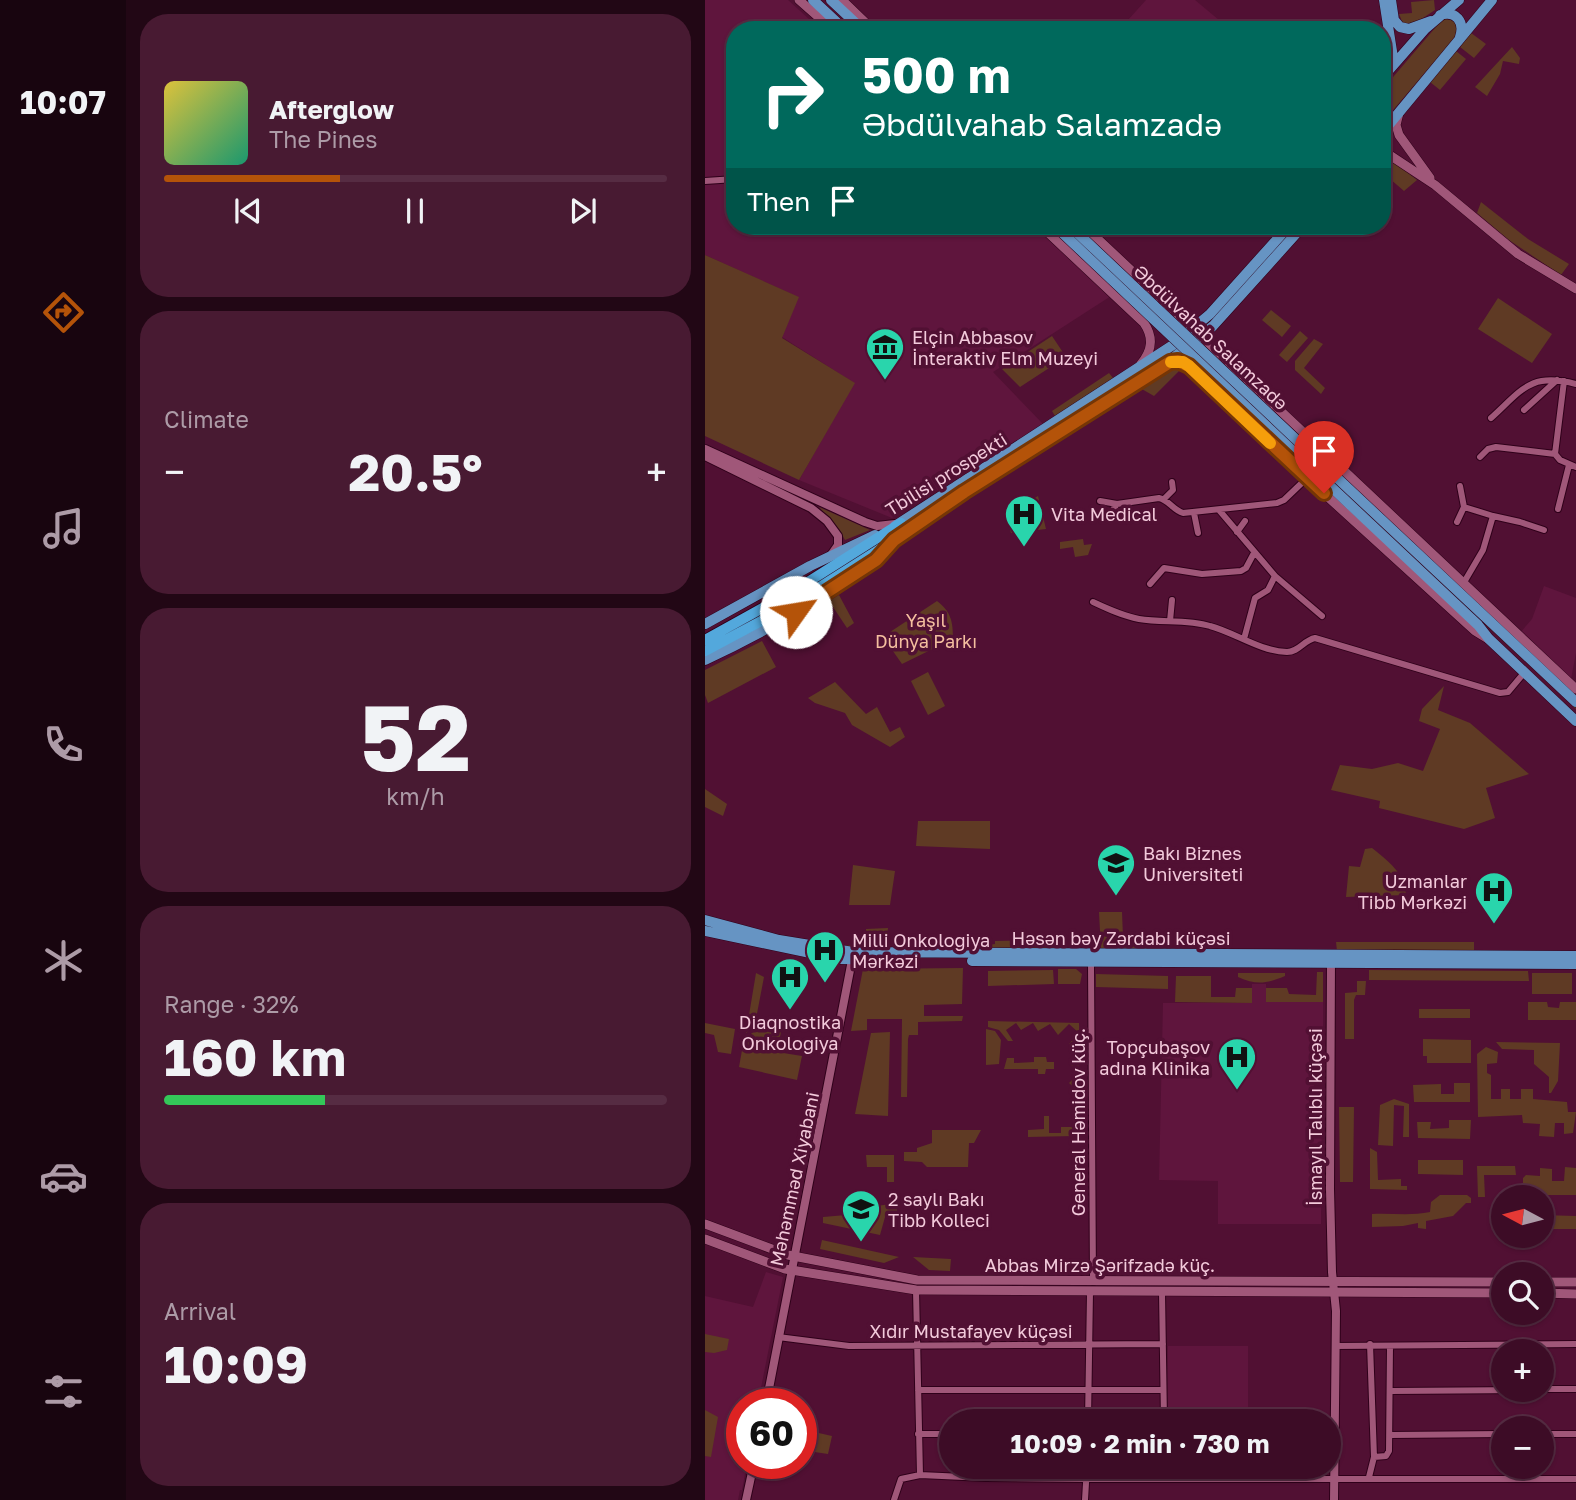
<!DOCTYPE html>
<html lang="en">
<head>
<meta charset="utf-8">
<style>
  body { margin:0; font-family:"Golos Text",sans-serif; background:#481a32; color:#f1f3f6; height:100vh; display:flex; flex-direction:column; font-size:26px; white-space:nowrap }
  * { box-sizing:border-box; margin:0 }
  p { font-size:23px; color:#ad9ba7 }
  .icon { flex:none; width:38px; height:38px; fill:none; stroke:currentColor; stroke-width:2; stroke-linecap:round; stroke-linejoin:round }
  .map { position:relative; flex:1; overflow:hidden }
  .sheet { display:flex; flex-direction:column; gap:14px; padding:14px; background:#220715; width:579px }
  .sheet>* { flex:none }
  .banner { position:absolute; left:21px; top:21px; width:665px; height:214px; border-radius:28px; box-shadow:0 2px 5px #0004,0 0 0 2px #562c43; background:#00695c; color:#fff; overflow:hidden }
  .needle { width:46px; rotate:277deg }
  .buttons { position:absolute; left:786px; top:1185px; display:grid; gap:14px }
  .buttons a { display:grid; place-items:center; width:63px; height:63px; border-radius:50%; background:#3d0c26; box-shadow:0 2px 5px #0004,0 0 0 2px #562c43; font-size:35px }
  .speed { position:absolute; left:21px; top:1388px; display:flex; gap:14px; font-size:35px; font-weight:700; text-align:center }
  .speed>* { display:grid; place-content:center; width:91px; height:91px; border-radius:50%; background:#3d0c26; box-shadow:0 2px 5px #0004,0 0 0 2px #562c43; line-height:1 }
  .speed .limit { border:10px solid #d22; background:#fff; color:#111 }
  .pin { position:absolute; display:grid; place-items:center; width:60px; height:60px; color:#fff; margin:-72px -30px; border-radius:50% 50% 50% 0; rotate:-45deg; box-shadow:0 0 7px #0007 }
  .pin .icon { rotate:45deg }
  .me { position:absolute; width:77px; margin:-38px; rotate:58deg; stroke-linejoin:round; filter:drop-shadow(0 0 5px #0008) }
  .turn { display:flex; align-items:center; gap:24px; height:147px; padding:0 21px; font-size:32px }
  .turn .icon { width:91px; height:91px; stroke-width:2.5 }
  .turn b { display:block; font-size:49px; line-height:60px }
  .then { display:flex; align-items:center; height:66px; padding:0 21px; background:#0003; gap:14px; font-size:26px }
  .big { font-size:52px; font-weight:700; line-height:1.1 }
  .sheet .card { flex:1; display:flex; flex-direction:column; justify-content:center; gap:10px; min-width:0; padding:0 24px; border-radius:28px; background:#481a32 }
  .sheet .dial { align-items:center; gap:0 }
  .dial b { font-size:91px; line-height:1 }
  .song { display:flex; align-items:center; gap:21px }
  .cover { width:84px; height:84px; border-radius:10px; background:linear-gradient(135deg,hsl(50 70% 55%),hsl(160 70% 35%)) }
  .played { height:7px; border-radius:4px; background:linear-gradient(90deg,#b45309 35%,#562c43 35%) }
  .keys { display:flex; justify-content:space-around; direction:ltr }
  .heat { display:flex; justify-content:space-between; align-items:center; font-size:38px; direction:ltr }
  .charge { height:10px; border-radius:5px; background:linear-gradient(90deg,#34c759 32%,#562c43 0) }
  .trip { position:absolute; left:234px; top:1409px; width:402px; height:70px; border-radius:35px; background:#3d0c26; box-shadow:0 2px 5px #0004,0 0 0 2px #562c43; font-weight:700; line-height:70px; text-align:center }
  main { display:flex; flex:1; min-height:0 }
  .tabs { display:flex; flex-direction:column; width:126px; justify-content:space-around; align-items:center; background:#18050f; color:#ad9ba7 }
  .tabs .icon { width:49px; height:49px }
  .tabs .selected { color:#b45309 }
  .tabs b { font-size:32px; color:#f1f3f6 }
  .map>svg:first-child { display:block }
</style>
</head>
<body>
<main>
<nav class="tabs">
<b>10:07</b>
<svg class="icon selected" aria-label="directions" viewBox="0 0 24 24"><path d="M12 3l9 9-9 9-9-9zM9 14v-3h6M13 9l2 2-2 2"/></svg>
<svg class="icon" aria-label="music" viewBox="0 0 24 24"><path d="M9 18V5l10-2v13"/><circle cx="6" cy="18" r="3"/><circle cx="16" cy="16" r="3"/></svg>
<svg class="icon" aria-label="phone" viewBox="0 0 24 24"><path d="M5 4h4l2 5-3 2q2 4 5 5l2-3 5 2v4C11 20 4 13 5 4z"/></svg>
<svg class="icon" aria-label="climate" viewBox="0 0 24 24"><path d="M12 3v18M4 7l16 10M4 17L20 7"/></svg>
<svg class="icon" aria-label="car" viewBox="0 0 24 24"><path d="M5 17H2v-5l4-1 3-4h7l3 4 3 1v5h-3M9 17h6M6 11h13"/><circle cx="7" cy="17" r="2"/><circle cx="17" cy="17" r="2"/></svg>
<svg class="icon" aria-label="filters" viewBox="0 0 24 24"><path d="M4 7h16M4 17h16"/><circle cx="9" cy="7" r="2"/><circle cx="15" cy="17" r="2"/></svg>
</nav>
<section class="sheet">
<div class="card">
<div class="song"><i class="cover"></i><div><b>Afterglow</b><p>The Pines</p></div></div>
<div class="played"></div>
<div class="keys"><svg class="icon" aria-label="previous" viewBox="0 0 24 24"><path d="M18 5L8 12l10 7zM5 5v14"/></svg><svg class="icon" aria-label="pause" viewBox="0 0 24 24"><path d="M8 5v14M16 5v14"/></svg><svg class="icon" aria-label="next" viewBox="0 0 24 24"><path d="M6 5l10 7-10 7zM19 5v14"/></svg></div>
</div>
<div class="card"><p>Climate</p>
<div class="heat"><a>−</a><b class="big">20.5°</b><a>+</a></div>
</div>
<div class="card dial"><b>52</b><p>km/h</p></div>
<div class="card"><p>Range · 32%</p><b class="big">160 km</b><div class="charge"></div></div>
<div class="card"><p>Arrival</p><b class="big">10:09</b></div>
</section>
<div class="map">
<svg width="871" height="1500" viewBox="0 0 871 1500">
  <rect width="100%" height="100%" fill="#511033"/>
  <path fill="#5f153d" d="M0,0h83l33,30h-86v196h299l77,70 -118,76 51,53 -152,93 -93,-38 55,-97 -72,-46 16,-40 -93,-42z
    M441,0h49l36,30h-112z
    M839,586l32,12v55l-5,26 -51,-46 12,-14z
    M547,984h14l1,18h56v66h-9l-1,3 1,16h8l-1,137h-103v-43l-59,-1 4,-177h89z
    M61,1272l17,5 -25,126 -16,1v59h5l-5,27h-2l-2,10h-33v-204l48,11z
    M463,1346h80v75h-81z"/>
  <path fill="#5f3a24" d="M729,0l1,10 -21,14 -10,2 -5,-12 13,-1 -1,-11z
    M741,19c10,1 12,6 12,15l-76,89v-33l59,-69z
    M766,33l15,11 -12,14 -14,-11z
    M807,47l8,11 -1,6 -16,-3 -3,13 -13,22 -12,-9z
    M751,51l10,8 -26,31 -10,-8z
    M683,162h6l23,18 -13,11 -22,-19v-7z
    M776,202l47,37 41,25 -8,11 -52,-35 -32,-27z
    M0,255l94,42 -17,41 73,45 -56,97 -94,-44z
    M793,298l54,36 -20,29 -54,-34z
    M566,310l20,16 -9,11 -20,-17z
    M595,331l8,7 -21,24 -8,-7z
    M347,336l14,21 -46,30 -18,-18z
    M609,339l9,5 -19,24 21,20 -4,6 -26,-24v-9z
    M472,367l5,1 -28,28 -14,-8 29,-20z
    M404,373l4,5 -58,38 -3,-5z
    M523,381l348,326v2l-350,-326z
    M333,496l8,33 -35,4 -5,-17z
    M114,507l51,23 -25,10 -6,-11z
    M378,539l1,6 8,-1 -4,11 -13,2 -2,-10 -13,2v-7z
    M134,595l15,28 -7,5 -18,-27z
    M232,601c14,11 16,20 16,38l-51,25 -14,-20 -1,-10z
    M57,641l14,26 -68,36 -3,-8v-25z
    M223,672l17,34 -17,9 -17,-34z
    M130,682l31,32 11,-7 13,25 10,-5 5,10 -15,10 -38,-22 -7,-12 -30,-10 -7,-5z
    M739,686l-6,24 32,13 59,51 -43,14 9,30 -31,11 -85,-21 1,-7 -49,-11 9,-25 32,4 26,-6 25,8 17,-42 -21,-8 3,-12z
    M0,789l22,15 -4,12 -18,-9z
    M213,821h72v28l-74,-3z
    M667,848c17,14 32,24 34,47l-60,2 3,-31 11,1 5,-18z
    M148,865l42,6 -5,34h-41z
    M394,912h23l1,25h38l-1,13h-59z
    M183,928l-3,23 -39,-2v-4l19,1 1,-17z
    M349,940v10l-73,-1 7,-4 7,-1v-3z
    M631,942h138v10l-137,-1z
    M258,968l-1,36 -38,1v11h39l-1,5 -44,1v13h-9l-1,4 -1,58h-6l1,-78h-35v11l-16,1 12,-62z
    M353,969h18l6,5 -2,10h-22z
    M348,970l1,14 -66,2v-15z
    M664,970l159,1 1,10 -160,-1z
    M612,972h6v30h-57v-14h21l2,6 27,1z
    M51,973l8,4 -9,47 -9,9z
    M533,973h47v3c-19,8 -29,9 -47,1z
    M827,973h40v21h-40z
    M391,974l72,2v13l-72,-2z
    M471,976h35v21h24l1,-9h16v15l-77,-1z
    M652,981h9l-1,14h-9l-2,5v39h-9v-46l12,-1z
    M823,1002h19l1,5 11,1 1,-6h16v18h-48z
    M714,1009h51v9h-51z
    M283,1021l91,2c1,23 0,46 -1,68l-9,-8 10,-10 -10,-10 10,-10 -10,-9 10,-11 -10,-9 -11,11 -8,-11 -12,7 -5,-8 -12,7 -5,-7 -10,7 7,11h-5l-9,-11 -11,-3z
    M0,1023l30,6 -4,25 -13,-2 -4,-17 -9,-2z
    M54,1028l22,4 -4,20 25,4 -5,24 -58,-13 5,-28z
    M281,1029l9,2 6,9 -2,24 -13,1z
    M185,1032l-2,84 -33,-2 16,-81z
    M718,1039l48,1v23h-44v-7h-4z
    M791,1042l64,1 -2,38 -7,12h-2v-16l-15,-13v-14l-32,-1z
    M781,1047l12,5 -1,11 -10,1v9l4,2v24h10v-10h9v10h11v-10h12v10l34,3 1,10h8l-3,21 -9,1v-11h-9l-1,14 -15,-1 1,-12 -17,-1 -1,-8 -44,2 -1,-63z
    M329,1057h12l1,5h7v7h-8l-1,5h-7v-5h-34l3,-11h7v5l20,-1z
    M749,1083h16v19h-56l-1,-17 28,-1v10h13z
    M689,1099l15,5v33h-6l1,-31 -10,-1 -1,41 -15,-1 2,-40z
    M634,1107h15l-1,75h-13z
    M339,1116h5v17h12v-6h22v4l-9,1v4l-46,1v-7l16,-1z
    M744,1120h22l-1,19 -52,-1 -1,-16h14l-1,7 19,-1z
    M227,1130h49l-7,13h-5l-1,24h-41l-5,-5 -18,-1v-9h13v-4l15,-5z
    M665,1148l7,4 1,28 23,-1v7h6v4l-37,-1z
    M161,1155h28v27h-7v-15h-20z
    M713,1160h45v15l-45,-1z
    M772,1166h38l1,9h-32l1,22h-7z
    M860,1167l11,1v27h-41v2h-12v-19l3,-3 14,1v-8l12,1v12h12z
    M735,1195h27l4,3v5h-5l-13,13 -27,5v8l-8,-1v-5l-15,3 -31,1v-13c20,-1 39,2 58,-2l1,-10z
    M192,1203v13l-12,1 -5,18 -57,-12v-6l35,-3 19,-8z
    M836,1215l35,1v13h-34z
    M117,1240l77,17 -15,6 -64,-14z
    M208,1257l38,2 -1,12 -21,-1z
    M0,1334l24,5 -2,11 -13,3 -9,-1z
    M0,1410l13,7 -7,40 -6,-1z
    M96,1429l31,7 -4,18 -27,-4z"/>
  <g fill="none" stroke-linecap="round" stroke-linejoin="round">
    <g stroke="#2f001a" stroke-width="8">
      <path id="minor" d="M0,181l30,-2
        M819,410l33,-30
        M786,418c31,-28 39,-46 85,-34
        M850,454l9,-73
        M775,457l8,-8 8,-2 59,7 5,6 16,7
        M755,486l4,21
        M459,499l9,-9 -1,-8
        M395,501l17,3 -5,7 -10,5
        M412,504l42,-6c10,2 14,12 24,15l94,-10 7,-3 23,-22
        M853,509l11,-44
        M514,510l56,66 47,40
        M489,513l4,20
        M788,516l27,6 24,8
        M752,522l7,-15 29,9 -10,34 -20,34
        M532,532l8,-11
        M445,584l14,-16 38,6 39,-3 5,-3 8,-15
        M388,602c15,7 30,14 46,17 23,4 48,0 71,7 26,7 49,25 77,26 12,0 17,-12 28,-14l185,55 8,-1 16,-19
        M465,621l2,-21
        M539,639l11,-41 13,-8 7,-14
        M386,963l2,319
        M457,1292l2,129
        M73,1337l71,9 314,-2
        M665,1344l4,113
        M630,1346l241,-2
        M836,1389h35
        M213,1390h245
        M685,1391l138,-1
        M383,1421l2,-129
        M213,1434h34
        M836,1434h35
        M685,1435l113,-1
        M215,1475l66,3 101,1h489
        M664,1477l5,-20 12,-1 3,-5 1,-105
        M189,1500l7,-21 19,-4 -4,-185
        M380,1500l2,-34"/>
    </g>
    <g stroke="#2f001a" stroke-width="10">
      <path id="tertiary" d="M0,449l160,73 12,4 18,-2
        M0,456l106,52 16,13 11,15v9l-7,10
        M626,957l-1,232 2,83 4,39 -2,189
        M61,1404l86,-444
        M41,1500l8,-37"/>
    </g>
    <g stroke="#2f001a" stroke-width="10">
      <path id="secondary" d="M94,0l34,30
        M137,0l31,30
        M694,113l-3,12 3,10 31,43
        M677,150l53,35 83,69 58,35
        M336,226l103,97c10,15 8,28 -3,41
        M379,226l492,463
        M460,364l13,-3 11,5 118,112 168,153 13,8
        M0,1224l83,31 129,25 586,2
        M0,1239l80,30 131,21 587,3
        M836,1282h35
        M836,1293l35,1"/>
    </g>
    <g stroke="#2f001a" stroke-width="11">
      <path id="primary" d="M108,0l32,30
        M126,0l32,30
        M679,0l10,64
        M686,0l3,20 6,7 9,2 22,-8
        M735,15c16,-5 25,7 20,22
        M677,78l43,-49 34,-29
        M677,133l110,-133
        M597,445l274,257
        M590,453l183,172 11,14 87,82
        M190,526l278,-181 37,-31 79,-88
        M0,624l105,-58 65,-31
        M0,660c43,-20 85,-43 125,-69 23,-14 47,-29 64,-51l278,-181 41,-33 90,-100
        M0,920l74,20 74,12 723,4
        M0,931l134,28 72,1
        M267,961l604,3"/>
    </g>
    <g stroke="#2f001a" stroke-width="12">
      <path id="trunk" d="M0,640l92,-51 104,-66
        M0,651l88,-47 101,-64"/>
    </g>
    <use href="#minor" stroke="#a05779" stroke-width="6"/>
    <use href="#tertiary" stroke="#a05779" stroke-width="8"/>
    <use href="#secondary" stroke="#a05779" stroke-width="9"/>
    <use href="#primary" stroke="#6694c3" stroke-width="10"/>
    <use href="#trunk" stroke="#53a8dc" stroke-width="10"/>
    <g stroke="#2f001a" stroke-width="11" stroke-linecap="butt">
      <path id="primary-bridge" d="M350,226l240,227
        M365,226l232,219"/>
    </g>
    <use href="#primary-bridge" stroke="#6694c3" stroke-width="10"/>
  </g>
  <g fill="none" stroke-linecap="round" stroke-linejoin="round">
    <g stroke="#753606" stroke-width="18">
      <path id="route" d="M91,612l80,-52 18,-20 70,-48 206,-130 8,-1 11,5 135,127"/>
    </g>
    <use href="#route" stroke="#b45309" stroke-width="12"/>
    <path stroke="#f59e0b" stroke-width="12" d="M466,362h12l6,4 81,77"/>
  </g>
  <defs>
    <g id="museum-pin" transform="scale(2.0125)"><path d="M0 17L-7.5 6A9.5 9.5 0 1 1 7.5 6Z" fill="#29d5ac" stroke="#511033"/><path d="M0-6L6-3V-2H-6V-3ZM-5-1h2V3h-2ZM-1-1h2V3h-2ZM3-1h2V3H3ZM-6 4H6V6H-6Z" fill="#111"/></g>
    <g id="hospital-pin" transform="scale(2.0125)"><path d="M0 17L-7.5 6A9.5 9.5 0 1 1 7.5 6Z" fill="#29d5ac" stroke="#511033"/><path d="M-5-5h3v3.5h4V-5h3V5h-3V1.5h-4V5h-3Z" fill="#111"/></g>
    <g id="university-pin" transform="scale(2.0125)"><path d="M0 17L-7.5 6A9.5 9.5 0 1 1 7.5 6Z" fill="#29d5ac" stroke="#511033"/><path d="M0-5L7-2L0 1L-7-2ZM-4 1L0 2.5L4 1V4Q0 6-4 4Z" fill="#111"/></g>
  </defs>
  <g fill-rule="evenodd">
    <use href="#museum-pin" x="180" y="347"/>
    <use href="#hospital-pin" x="319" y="514"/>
    <use href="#university-pin" x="411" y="863"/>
    <use href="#hospital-pin" x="789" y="891"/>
    <use href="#hospital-pin" x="120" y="950"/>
    <use href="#hospital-pin" x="85" y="977"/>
    <use href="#hospital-pin" x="532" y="1057"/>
    <use href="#university-pin" x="156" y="1209"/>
  </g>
  <g text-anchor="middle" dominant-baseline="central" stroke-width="7" stroke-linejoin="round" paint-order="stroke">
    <g font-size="18" fill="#f3cadb" stroke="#511033" text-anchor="start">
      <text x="207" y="337">Elçin Abbasov<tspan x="207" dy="21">İnteraktiv Elm Muzeyi</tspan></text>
      <text x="346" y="514">Vita Medical</text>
      <text x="438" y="853">Bakı Biznes<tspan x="438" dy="21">Universiteti</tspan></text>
      <text x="762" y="881" text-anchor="end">Uzmanlar<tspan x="762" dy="21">Tibb Mərkəzi</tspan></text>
      <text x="147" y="940">Milli Onkologiya<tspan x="147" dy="21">Mərkəzi</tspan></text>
      <text x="85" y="1022" text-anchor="middle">Diaqnostika<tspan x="85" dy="21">Onkologiya</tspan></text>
      <text x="505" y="1047" text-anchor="end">Topçubaşov<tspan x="505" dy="21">adına Klinika</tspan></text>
      <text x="183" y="1199">2 saylı Bakı<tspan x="183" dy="21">Tibb Kolleci</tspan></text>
    </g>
    <g font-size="18" fill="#f3cadb" stroke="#511033">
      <text transform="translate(506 337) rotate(43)">Əbdülvahab Salamzadə</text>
      <text transform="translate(241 474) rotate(-32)">Tbilisi prospekti</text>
      <text x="416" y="938">Həsən bəy Zərdabi küçəsi</text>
      <text transform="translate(610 1117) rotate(-90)">İsmayıl Talıblı küçəsi</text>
      <text transform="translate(373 1122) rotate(-90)">General Həmidov küç.</text>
      <text transform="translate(89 1179) rotate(-78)">Məhəmməd Xiyabani</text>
      <text x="395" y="1265">Abbas Mirzə Şərifzadə küç.</text>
      <text x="266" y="1331">Xıdır Mustafayev küçəsi</text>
    </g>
    <g font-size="18" fill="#f4bf9f" stroke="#511033">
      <text x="221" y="620">Yaşıl<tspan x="221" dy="21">Dünya Parkı</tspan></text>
    </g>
  </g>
</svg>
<div class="buttons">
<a><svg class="needle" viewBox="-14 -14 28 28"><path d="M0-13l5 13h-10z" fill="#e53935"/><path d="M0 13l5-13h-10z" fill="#ad9ba7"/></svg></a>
<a><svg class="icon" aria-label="search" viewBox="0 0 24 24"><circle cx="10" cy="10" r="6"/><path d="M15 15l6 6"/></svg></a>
<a>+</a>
<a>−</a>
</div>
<div class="speed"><div class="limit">60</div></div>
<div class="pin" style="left:619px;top:493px;background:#d93025"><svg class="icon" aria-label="arrive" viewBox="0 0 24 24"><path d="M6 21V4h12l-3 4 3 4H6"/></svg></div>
<svg class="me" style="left:91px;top:612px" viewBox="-20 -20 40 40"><circle r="19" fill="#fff"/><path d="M0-13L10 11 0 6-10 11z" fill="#b45309"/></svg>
<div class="trip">10:09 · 2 min · 730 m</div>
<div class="banner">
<div class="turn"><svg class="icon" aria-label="right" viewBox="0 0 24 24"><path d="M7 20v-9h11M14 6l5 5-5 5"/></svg><div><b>500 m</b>Əbdülvahab Salamzadə</div></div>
<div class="then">Then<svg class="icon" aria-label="arrive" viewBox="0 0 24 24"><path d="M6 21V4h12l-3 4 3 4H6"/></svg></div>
</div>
</div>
</main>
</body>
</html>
